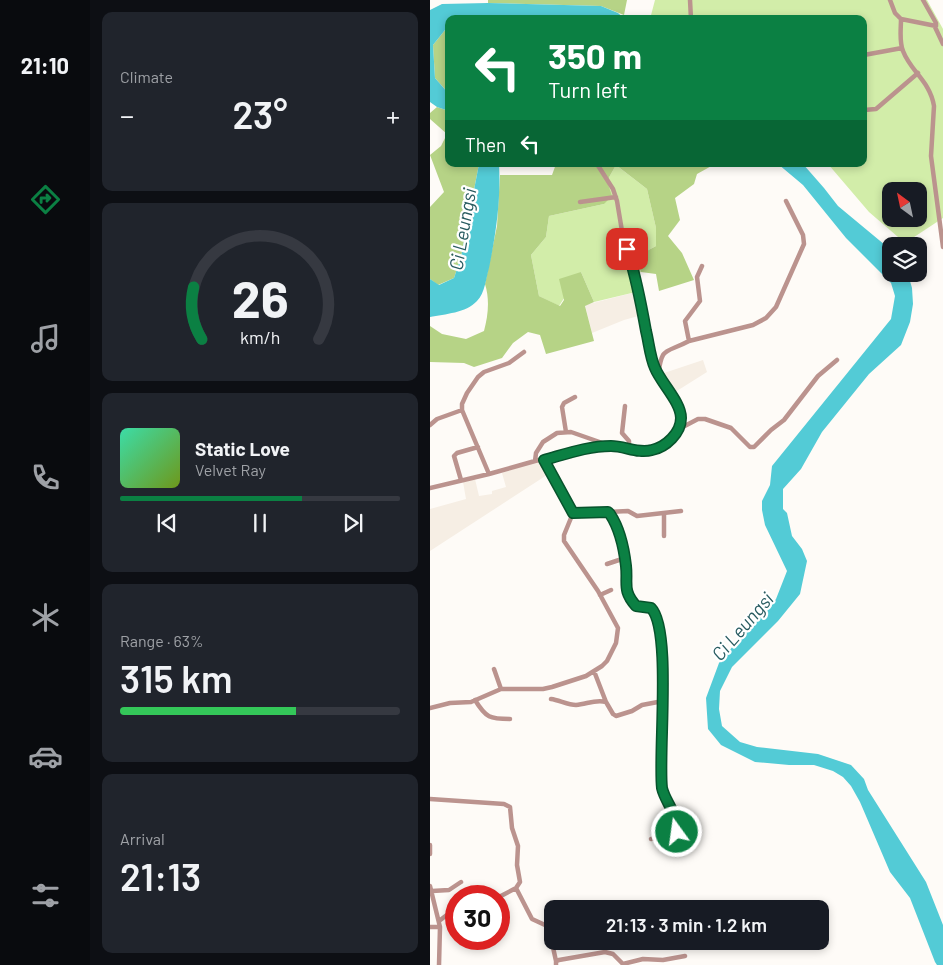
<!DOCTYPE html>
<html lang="en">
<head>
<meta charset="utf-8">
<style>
  body { margin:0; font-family:Barlow,sans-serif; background:#20242c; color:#f1f3f6; height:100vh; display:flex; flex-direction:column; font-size:19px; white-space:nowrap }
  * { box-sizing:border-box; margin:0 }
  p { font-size:16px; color:#9ea1a6 }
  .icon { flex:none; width:28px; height:28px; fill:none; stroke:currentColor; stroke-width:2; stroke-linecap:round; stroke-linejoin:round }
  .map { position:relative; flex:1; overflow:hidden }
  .sheet { display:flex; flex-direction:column; gap:12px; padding:12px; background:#0d0f14; width:340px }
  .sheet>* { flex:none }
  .guide { position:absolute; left:15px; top:15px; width:422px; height:152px; border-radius:10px; box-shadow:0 2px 8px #0003; background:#0b8043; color:#fff; overflow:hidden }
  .needle { width:32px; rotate:327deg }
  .tools { position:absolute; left:452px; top:182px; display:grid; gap:10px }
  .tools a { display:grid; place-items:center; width:45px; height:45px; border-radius:10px; background:#171b24; box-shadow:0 2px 8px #0003; font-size:25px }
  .speed { position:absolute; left:15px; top:885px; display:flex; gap:10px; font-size:25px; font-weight:700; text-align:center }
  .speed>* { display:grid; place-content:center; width:65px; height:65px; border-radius:50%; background:#171b24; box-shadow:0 2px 8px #0003; line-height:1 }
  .speed .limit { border:8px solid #d22; background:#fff; color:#111 }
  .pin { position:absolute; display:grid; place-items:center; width:42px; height:42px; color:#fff; margin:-21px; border-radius:10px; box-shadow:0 2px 8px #0006 }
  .me { position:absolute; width:55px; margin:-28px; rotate:346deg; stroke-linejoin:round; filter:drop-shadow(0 0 4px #0008) }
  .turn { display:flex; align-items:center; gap:18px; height:105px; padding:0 20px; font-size:22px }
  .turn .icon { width:65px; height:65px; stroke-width:2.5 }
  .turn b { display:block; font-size:35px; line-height:42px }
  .then { display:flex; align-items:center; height:48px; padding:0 20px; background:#0003; gap:10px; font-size:19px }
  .big { font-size:38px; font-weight:600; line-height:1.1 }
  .sheet .tile { flex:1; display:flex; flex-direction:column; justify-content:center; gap:8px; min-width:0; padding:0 18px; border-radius:10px; background:#20242c }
  .sheet .dial { align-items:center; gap:0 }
  .dial svg { height:130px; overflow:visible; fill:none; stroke:#363941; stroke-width:7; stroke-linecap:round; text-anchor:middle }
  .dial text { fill:#f1f3f6; stroke:none }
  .song { display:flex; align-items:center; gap:15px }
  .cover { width:60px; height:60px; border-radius:8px; background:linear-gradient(135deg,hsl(160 70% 55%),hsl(80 70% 35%)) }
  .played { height:5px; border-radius:2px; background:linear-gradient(90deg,#0b8043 65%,#363941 65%) }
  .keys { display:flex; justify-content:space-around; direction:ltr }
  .heat { display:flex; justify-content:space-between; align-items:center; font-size:28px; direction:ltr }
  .charge { height:8px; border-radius:4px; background:linear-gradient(90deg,#34c759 63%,#363941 0) }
  .trip { position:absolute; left:114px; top:900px; width:285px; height:50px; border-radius:10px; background:#171b24; box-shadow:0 2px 8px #0003; font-weight:600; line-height:50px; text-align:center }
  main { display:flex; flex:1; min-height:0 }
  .tab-bar { display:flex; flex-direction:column; width:90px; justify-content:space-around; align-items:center; background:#090b0e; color:#9ea1a6 }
  .tab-bar .icon { width:35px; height:35px }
  .tab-bar .current { color:#0b8043 }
  .tab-bar b { font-size:22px; color:#f1f3f6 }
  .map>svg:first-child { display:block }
</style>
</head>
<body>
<main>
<nav class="tab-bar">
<b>21:10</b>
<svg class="icon current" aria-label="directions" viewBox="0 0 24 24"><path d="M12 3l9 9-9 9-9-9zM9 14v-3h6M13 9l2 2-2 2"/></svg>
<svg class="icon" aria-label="music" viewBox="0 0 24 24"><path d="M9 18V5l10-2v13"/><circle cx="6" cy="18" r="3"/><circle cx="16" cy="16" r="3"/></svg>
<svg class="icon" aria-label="phone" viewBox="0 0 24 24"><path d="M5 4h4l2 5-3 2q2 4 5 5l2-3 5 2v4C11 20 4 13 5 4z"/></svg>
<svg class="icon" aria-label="climate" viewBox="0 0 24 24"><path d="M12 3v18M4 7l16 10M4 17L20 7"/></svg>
<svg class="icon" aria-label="car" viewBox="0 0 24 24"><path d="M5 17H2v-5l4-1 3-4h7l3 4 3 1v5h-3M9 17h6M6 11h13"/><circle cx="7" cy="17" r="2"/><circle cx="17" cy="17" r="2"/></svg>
<svg class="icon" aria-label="filters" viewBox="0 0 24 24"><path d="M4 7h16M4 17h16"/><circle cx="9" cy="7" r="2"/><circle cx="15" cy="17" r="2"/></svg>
</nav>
<section class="sheet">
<div class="tile"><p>Climate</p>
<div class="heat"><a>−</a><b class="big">23°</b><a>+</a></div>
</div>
<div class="tile dial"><svg viewBox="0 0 100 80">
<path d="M14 69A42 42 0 1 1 86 69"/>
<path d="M14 69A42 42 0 0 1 9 37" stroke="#0b8043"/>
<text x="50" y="56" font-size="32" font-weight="700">26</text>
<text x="50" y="72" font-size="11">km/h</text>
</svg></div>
<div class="tile">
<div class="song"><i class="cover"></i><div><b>Static Love</b><p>Velvet Ray</p></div></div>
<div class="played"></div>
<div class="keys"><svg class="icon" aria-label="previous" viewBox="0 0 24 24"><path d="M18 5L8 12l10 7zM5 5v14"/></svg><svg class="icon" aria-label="pause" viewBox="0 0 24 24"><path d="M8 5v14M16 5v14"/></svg><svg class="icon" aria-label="next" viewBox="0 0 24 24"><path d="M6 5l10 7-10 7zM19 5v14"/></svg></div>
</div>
<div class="tile"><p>Range · 63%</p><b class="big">315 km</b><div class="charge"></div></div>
<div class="tile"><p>Arrival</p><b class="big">21:13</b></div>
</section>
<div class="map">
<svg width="513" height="965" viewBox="0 0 513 965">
  <rect width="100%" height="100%" fill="#fefbf7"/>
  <path fill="#f6eee4" d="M210,291l2,24 -18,5 -32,13 -7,-28z
    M273,360l4,12 -35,22 -8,-21z
    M107,461l7,2 6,10 -120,78v-42l36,-10 -3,-17 12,-3 4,17 13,-2v-3l14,-4 -4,-14z"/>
  <path fill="#d2eda9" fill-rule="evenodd" d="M225,0h272l16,29v189l-38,25 -36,-31 -41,-48h36v-145h-214zM461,191h28v28h-28z
    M186,165l31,24 9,39v18l-13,7 -5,11 3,8 -4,3 3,16 -46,11 -13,-30 -22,34 -20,-10 -8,-41 15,-18 3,-21 55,-12 3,-23z"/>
  <path fill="#b6d386" d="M58,0h139l-3,15 -23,-9 -113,-3z
    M19,29v65l-14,-16 -2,-33 12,-15z
    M7,107l12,4v53h30l-18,93 -7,21 -16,7 -8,-6v-72l14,-15 -14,-37 11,-9 6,-12 -17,-15v-6z
    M126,164h159l-18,10 -3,10 -19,14 5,22 -12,16 14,17 12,27 -35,11 -3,-17 -15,-2 -3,-8 5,-11 13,-7v-18l-9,-39 -31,-24 -9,16 5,15 -8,8 -55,12 -3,21 -15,18 8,41 21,10 4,-6 -5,-21 22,-7 13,30 -9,4 9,35 -48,13 -6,-19 -12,-3 -15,11 -11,15 -28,9 -10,-4 -34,-1v-36l12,8 24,5 18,-8c4,-15 6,-31 1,-47l12,-58 3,-51h52z"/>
  <path fill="#53cbd6" d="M58,3l113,3 17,7 7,6h-176v10l-4,1 -12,15 2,33 14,16v17l-12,-4 -7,-5v-92l12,-6z
    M49,164h20c2,36 -3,69 -10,104 -3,10 -4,25 -12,33 -11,12 -32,13 -47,16v-38l9,6 15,-7 7,-21z
    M348,164h25l21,24 14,18 53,44v24h17l4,14 1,16 -3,18 -9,23 -32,29 -47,58 -21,37 -18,20v20l4,4 5,23 10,13 5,12 -7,33 -22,27 -46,46 -12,24 -1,18 3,17 18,16 17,5 61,7 33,11 13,14 4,11 58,92 17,43v40h-6l-2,-3 -25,-64 -20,-26 -30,-70 -9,-16 -8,-9 -10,-6 -19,-6h-25l-34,-3 -34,-17 -13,-16 -2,-31 13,-35 29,-35 20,-18 8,-11 11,-28 -22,-46 -3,-15v-9l8,-16 2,-19 119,-147 4,-23 -4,-13 -45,-45 -43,-53z"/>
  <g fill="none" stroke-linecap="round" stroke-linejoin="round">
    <path stroke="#bb938e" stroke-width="4.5" d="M260,0l1,19
      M460,0l5,13 6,6 35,7v-3l-13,-23
      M471,19c0,10 -2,23 2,32 8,21 27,30 31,55l-3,50 12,91
      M505,27l8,17
      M434,55l38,-7
      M434,110l12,-1 42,-36
      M150,202l36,-5
      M259,341l64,-16 13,-7 10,-11 28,-63 -1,-9 -17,-34
      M228,376c4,-31 7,-22 31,-35l-4,-20 15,-20 -3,-24 5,-11
      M195,406l-3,27 7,8v8
      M0,425l7,-6 25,-9
      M249,429l19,-10h7l26,9 19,19h4l17,-17 13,-10 34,-44 19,-16
      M136,432l-4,-25 2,-4 11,-6
      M105,461l36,-9 39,-6
      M59,474l-27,-64v-6l5,-11 11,-16 6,-5 25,-9 15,-11
      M31,480l-7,-24 3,-3 21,-6
      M0,488l59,-14 46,-13 1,-8 7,-11 14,-9 14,-1 40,14 34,5 14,-3 12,-9 8,-10 2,-7v-7l-3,-8 -23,-39 -20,-93 -13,-44 -5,-30 -4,-12 -16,-25
      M178,512l20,-1 9,5 44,-5
      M143,513l35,-1c11,15 15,34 18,53 2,18 -5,25 10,41l16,4 6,15 4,41v124l11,24 2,11 4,10 -28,4
      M234,513v23
      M177,564l18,-6
      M170,595l11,-5
      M64,669l7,20
      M164,671l12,31
      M121,699c8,1 17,6 25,6 11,-1 20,-6 30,-3l7,12 3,2 16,-5 10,-6 21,-4
      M45,700c11,18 15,19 35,19
      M0,708l20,-5 21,-1 30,-13h42l9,-2 34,-11 16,-10 5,-5 9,-18 2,-15 -20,-37 -34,-50v-6l9,-22 -29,-53
      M0,799l74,5 6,3 2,21 6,18 -1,19 3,17 -4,6 -17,9
      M0,845v9
      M0,886l10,41 -1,38
      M86,888l16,31 13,6 4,4 7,32
      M2,891l17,-1 12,-8
      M9,921l17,-13
      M0,927h10
      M126,965v-4l3,-1 46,-8 8,2 10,10 20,-5 20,1 22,-4"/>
  </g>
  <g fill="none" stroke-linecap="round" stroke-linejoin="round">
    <g stroke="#07532c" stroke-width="12">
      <path id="route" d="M197,249c9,27 14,54 19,82 3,12 4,26 9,37 6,15 26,34 26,50 0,15 -15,29 -29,32 -14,4 -27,-4 -41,-4 -23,0 -45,8 -67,14l29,53 35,-1 2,2c10,15 14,34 16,52 2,18 -4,24 10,40l15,2c21,21 7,146 11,180 2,9 8,17 11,25 2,6 2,13 4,19"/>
    </g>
    <use href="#route" stroke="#0b8043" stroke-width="9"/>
  </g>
  <g text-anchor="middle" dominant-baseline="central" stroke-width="4.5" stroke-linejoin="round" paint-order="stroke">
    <g font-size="19" font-style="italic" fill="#285b60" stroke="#fff">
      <text transform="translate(32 229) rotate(-80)">Ci Leungsi</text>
      <text transform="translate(312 626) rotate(-49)">Ci Leungsi</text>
    </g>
  </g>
</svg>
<div class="tools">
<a><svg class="needle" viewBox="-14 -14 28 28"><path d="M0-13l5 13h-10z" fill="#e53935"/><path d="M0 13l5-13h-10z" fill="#9ea1a6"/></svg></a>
<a><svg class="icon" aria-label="layers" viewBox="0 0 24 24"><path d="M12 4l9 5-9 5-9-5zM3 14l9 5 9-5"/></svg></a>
</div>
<div class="speed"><div class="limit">30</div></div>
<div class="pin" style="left:197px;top:249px;background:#d93025"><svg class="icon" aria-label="arrive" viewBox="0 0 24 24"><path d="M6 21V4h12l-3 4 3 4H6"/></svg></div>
<svg class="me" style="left:247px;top:832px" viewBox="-20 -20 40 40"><circle r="17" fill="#0b8043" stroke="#fff" stroke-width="3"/><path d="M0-11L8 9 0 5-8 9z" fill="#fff"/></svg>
<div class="trip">21:13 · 3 min · 1.2 km</div>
<div class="guide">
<div class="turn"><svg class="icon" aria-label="left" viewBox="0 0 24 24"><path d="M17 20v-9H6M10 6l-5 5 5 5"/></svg><div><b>350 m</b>Turn left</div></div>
<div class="then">Then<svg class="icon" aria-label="left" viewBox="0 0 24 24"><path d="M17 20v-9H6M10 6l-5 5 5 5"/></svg></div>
</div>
</div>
</main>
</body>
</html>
